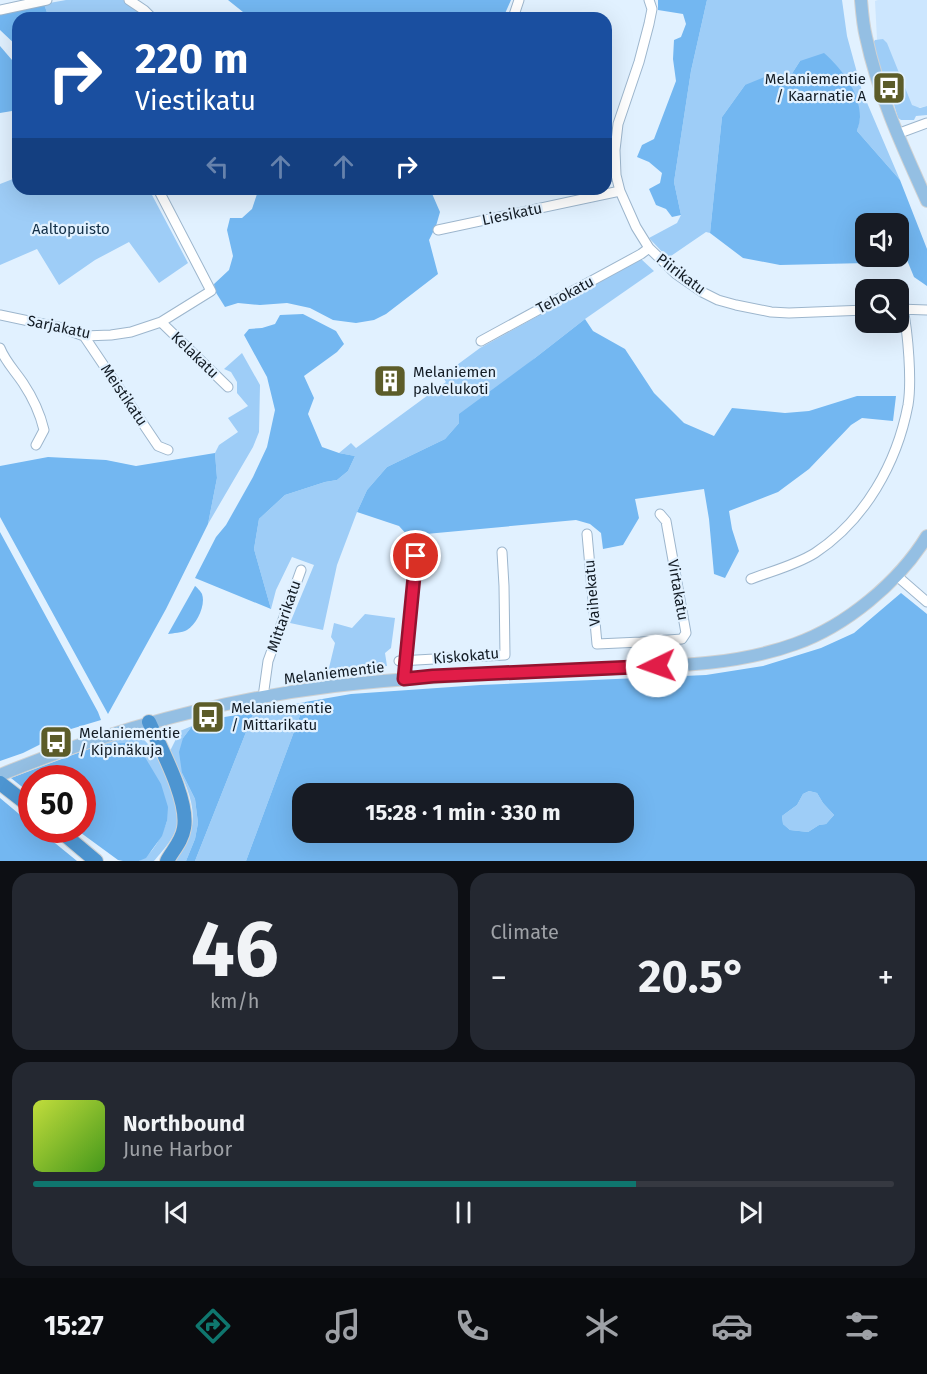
<!DOCTYPE html>
<html lang="en">
<head>
<meta charset="utf-8">
<style>
  body { margin:0; font-family:"Fira Sans",sans-serif; background:#242831; color:#f1f3f6; height:100vh; display:flex; flex-direction:column; font-size:22px; white-space:nowrap }
  * { box-sizing:border-box; margin:0 }
  p { font-size:20px; color:#9ea1a6 }
  .icon { flex:none; width:33px; height:33px; fill:none; stroke:currentColor; stroke-width:2; stroke-linecap:round; stroke-linejoin:round }
  .map { position:relative; height:861px; overflow:hidden }
  .details { display:flex; flex-direction:column; gap:12px; padding:12px; background:#0d0f14; flex:1 }
  .details>* { flex:none }
  .guide { position:absolute; left:12px; top:12px; width:600px; height:183px; border-radius:18px; box-shadow:0 6px 24px #0002; background:#1a4fa0; color:#fff; overflow:hidden }
  .tools { position:absolute; left:855px; top:213px; display:grid; gap:12px }
  .tools a { display:grid; place-items:center; width:54px; height:54px; border-radius:12px; background:#171b24; box-shadow:0 6px 24px #0002; font-size:30px }
  .speed { position:absolute; left:18px; top:765px; display:flex; gap:12px; font-size:30px; font-weight:700; text-align:center }
  .speed>* { display:grid; place-content:center; width:78px; height:78px; border-radius:50%; background:#171b24; box-shadow:0 6px 24px #0002; line-height:1 }
  .speed .limit { border:9px solid #d22; background:#fff; color:#111 }
  .pin { position:absolute; display:grid; place-items:center; width:51px; height:51px; color:#fff; margin:-26px; border:3px solid #fff; border-radius:50%; box-shadow:0 2px 6px #0007 }
  .me { position:absolute; width:66px; margin:-33px; rotate:267deg; stroke-linejoin:round; filter:drop-shadow(0 0 4px #0008) }
  .turn { display:flex; align-items:center; gap:21px; height:126px; padding:0 24px; font-size:27px }
  .turn .icon { width:78px; height:78px; stroke-width:2.5 }
  .turn b { display:block; font-size:42px; line-height:51px }
  .lanes { display:flex; align-items:center; height:57px; padding:0 24px; background:#0003; justify-content:center; gap:30px; direction:ltr }
  .lanes .off { opacity:.35 }
  .big { font-size:45px; font-weight:700; line-height:1.1 }
  .details .card { flex:1; display:flex; flex-direction:column; justify-content:center; gap:9px; min-width:0; padding:0 21px; border-radius:18px; background:#242831 }
  .details .dial { align-items:center; gap:0 }
  .dial b { font-size:78px; line-height:1 }
  .song { display:flex; align-items:center; gap:18px }
  .cover { width:72px; height:72px; border-radius:9px; background:linear-gradient(135deg,hsl(70 70% 55%),hsl(100 70% 35%)) }
  .played { height:6px; border-radius:3px; background:linear-gradient(90deg,#0f766e 70%,#363941 70%) }
  .keys { display:flex; justify-content:space-around; direction:ltr }
  .heat { display:flex; justify-content:space-between; align-items:center; font-size:33px; direction:ltr }
  .details .tiles { flex:1; display:grid; gap:12px; grid-template-columns:1fr 1fr }
  .card:last-child { grid-column:span 2 }
  .trip { position:absolute; left:292px; top:783px; width:342px; height:60px; border-radius:18px; background:#171b24; box-shadow:0 6px 24px #0002; font-weight:700; line-height:60px; text-align:center }
  .tab-bar { display:flex; height:96px; justify-content:space-around; align-items:center; background:#090b0e; color:#9ea1a6 }
  .tab-bar .icon { width:42px; height:42px }
  .tab-bar .selected { color:#0f766e }
  .tab-bar b { font-size:27px; color:#f1f3f6 }
  .map>svg:first-child { display:block }
</style>
</head>
<body>
<div class="map">
<svg width="927" height="861" viewBox="0 0 927 861">
  <rect width="100%" height="100%" fill="#e1f1ff"/>
  <path fill="#cce6fe" d="M878,0h49v106l-11,2 -17,-5 -22,-64 -2,-38z"/>
  <path fill="#9ecdf7" d="M66,0h57l12,6 13,12h-99l-5,-14z
    M707,0h135l5,36 15,55 38,89 -43,-49 3,-13 -60,-57 -16,25 -39,-1 -23,32 -12,116 -4,-1 -38,26 -19,-20 28,-15 4,-8 -7,-33 17,-111z
    M883,39l4,4 25,62 8,3 7,-2v9l-11,1 -2,4h-13l-3,-2 -11,-37 -8,-13 -6,-25 2,-3z
    M18,177v12h129l5,6 36,68 -29,20 -30,-41 -34,18 -36,25 -22,-36 -37,16v-81z
    M640,258l14,13 -69,48 -50,39 -76,65 -14,16 -58,28 -20,23 -10,22 -20,53 -14,65 -33,-7 24,-58 -22,-8 -16,33 -5,19 -17,-60 5,-30 26,-24 40,-13 12,-2 11,-9 7,-15 -16,-3 12,-10 5,5 90,-66 -4,-6 38,-28 87,-48z
    M242,353l18,32 -1,47 -6,15 -45,77 9,-46 -2,-25 4,-8 19,-13 -10,-14 20,-12 -11,-13v-11l-6,-10 -7,-3z
    M365,614l30,4 -4,30 -6,5 2,13 -59,6 7,-29 -4,-6 3,-14 18,5z
    M305,702l-59,159h-51l59,-149z
    M192,726l-9,12 -1,35 13,26 3,24 -3,16 -9,22h-14c6,-9 14,-19 18,-28 10,-27 -9,-58 -20,-82l10,-20z
    M126,736c7,0 13,0 18,4 11,8 34,59 35,72 1,20 -13,35 -25,49h-15c15,-7 23,-26 28,-40l-68,-76z
    M809,791l8,2 6,10 11,12 -8,9 -7,1 -11,7 -18,-2 -7,-6 -1,-8 15,-11 6,-11z"/>
  <path fill="#73b7f1" fill-rule="evenodd" d="M228,0h283l-8,18h-257l-3,-6z
    M658,0h49l-16,71 -17,111 7,33 -9,2 -6,-8 -10,-4 -7,-16 11,-6 2,-10 -13,-11 -12,-5 5,-12 12,-6 22,-58 -3,-22 1,-19 7,-3 5,-13 -3,-10 -25,-4z
    M44,4l5,14h-31v29l-18,-17v-15z
    M0,46l18,21v43l-18,3z
    M824,53c18,16 36,39 36,64 0,5 -2,10 -3,14l43,49 27,69v37l-13,-9 -7,-17 -40,3 -87,2 -37,-7 -33,-25 12,-116 23,-32 22,-9 17,10 16,-25zM866,224h32v32h-32z
    M248,189h182l10,23 -4,14 -7,14 9,34 -52,40 -12,6 -18,3 -23,-3 -23,-12 -23,-5 -27,2 -22,-2 -13,4 -10,-16 -1,-7 15,-14 4,-14 -6,-26 3,-12h12l10,-9 5,-15z
    M303,314l33,17 8,13 -7,8 -33,24 10,22 -6,16 14,33 17,6 16,3 -7,15 -11,9 -12,2 -40,13 -26,24 -5,30 17,60 -76,-31 21,-41 10,-12 27,-48 14,-30 8,-37 -8,-33 -23,-42 5,-6 13,-1 13,-4 5,-9z
    M585,319l8,12 32,18 29,44 30,30 30,13 18,-28 53,5 24,-2 48,-15h39l-3,25 -31,-3 -11,7 -42,44 -31,23 -49,19 3,18 7,22 -14,27 -11,-4 -5,-55 -5,-30 -69,10 4,19 -16,27 -20,4 -2,-16 -11,-9 -14,-4 -161,15 -5,3 -11,-12 -42,-14 10,-22 20,-23 58,-28 14,-16v-9l76,-56z
    M215,453l2,25 -9,46 -42,85 -58,105 -108,-197v-51l48,-9 58,3 30,6z
    M0,532l98,180 3,8 -30,9 -48,24 -23,8z
    M195,586c2,1 6,6 7,8 4,11 -5,30 -15,36 -5,3 -14,3 -19,4z
    M901,593l26,21v247h-681l59,-159 46,-8 129,-9 226,-10 57,-9 58,-18 33,-15zM809,791l8,2 6,10 11,12 -8,9 -7,1 -11,7 -18,-2 -7,-6 -1,-8 15,-11 6,-11zM303,794h321v38h-321z
    M254,712l-59,149h-9l9,-22 3,-16 -3,-24 -13,-26 -3,-21 4,-14 9,-12 15,-6z
    M136,742l25,42 7,23 -1,14 -5,15 -16,22 -7,3h-16l-5,-1 -41,-30h5v-52h-50l-1,16 -20,-16 88,-33z
    M0,798l31,26 1,6h7l38,31h-77z"/>
  <g fill="none" stroke-linecap="round" stroke-linejoin="round">
    <g stroke="#9db6cd" stroke-width="11">
      <path id="minor" d="M129,0l15,10 8,8
        M649,0l3,9 -3,15 -10,38 -21,62 -3,26 1,25 4,16 16,36 13,21 27,26 26,18 16,8 18,5 35,7 18,1 77,-3
        M0,10l47,-10
        M513,18l6,-18
        M897,134l30,-11
        M438,230l182,-39
        M899,309l28,1
        M0,315l62,13 22,8 27,-1 20,-3 30,-10 50,-31 -52,-100
        M161,322l67,65
        M84,336l74,110 10,4
        M481,341l160,-87 8,-6
        M0,348c5,13 15,23 23,35 10,15 17,30 21,47l-8,15
        M587,534l10,110 44,-2
        M897,576l30,26
        M751,579c21,-8 45,-14 64,-26 50,-33 82,-90 93,-148 4,-24 0,-72 -5,-96
        M399,661l106,-6 -1,-69 -2,-34
        M640,666l1,-24 41,-3 4,-6 -20,-112 -6,-7
        M404,679l12,-123
        M263,697l5,-36 33,-91"/>
    </g>
    <g stroke="#d0d2d3" stroke-width="14">
      <path id="major" d="M861,0c1,12 2,25 5,37 12,57 37,111 61,164
        M0,775c107,-44 219,-75 334,-89 87,-10 174,-13 261,-17 67,-3 137,-2 200,-25 51,-18 104,-62 132,-108"/>
    </g>
    <g stroke="#d0d2d3" stroke-width="16">
      <path id="highway" d="M149,722c12,27 40,78 35,106 -2,13 -11,22 -17,33
        M0,783l32,25
        M59,830l37,31"/>
    </g>
    <use href="#minor" stroke="#fff" stroke-width="9"/>
    <use href="#major" stroke="#94bfe3" stroke-width="12"/>
    <use href="#highway" stroke="#4d95d1" stroke-width="14"/>
  </g>
  <g fill="none" stroke-linecap="round" stroke-linejoin="round">
    <g stroke="#92132f" stroke-width="15">
      <path id="route" d="M416,556l-12,123 29,-3 224,-10"/>
    </g>
    <use href="#route" stroke="#e11d48" stroke-width="10"/>
  </g>
  <defs>
    <g id="bus-square" transform="scale(1.725)"><rect x="-9" y="-9" width="18" height="18" rx="4" fill="#5c5c29" stroke="#e1f1ff"/><path d="M-5-6H5V4H4V6H2V4H-2V6H-4V4H-5ZM-3.5-4V0h7V-4ZM-3.5 1.2v1.5H-2V1.2ZM2 1.2v1.5H3.5V1.2Z" fill="#fff"/></g>
    <g id="building-square" transform="scale(1.725)"><rect x="-9" y="-9" width="18" height="18" rx="4" fill="#5c5c29" stroke="#e1f1ff"/><path d="M-4-6H4V6H1V3H-1V6H-4ZM-2.5-4.3h1.7v1.8h-1.7ZM.8-4.3h1.7v1.8H.8ZM-2.5-1h1.7V.8h-1.7ZM.8-1h1.7V.8H.8Z" fill="#fff"/></g>
  </defs>
  <g fill-rule="evenodd">
    <use href="#bus-square" x="889" y="88"/>
    <use href="#building-square" x="390" y="381"/>
    <use href="#bus-square" x="208" y="717"/>
    <use href="#bus-square" x="56" y="742"/>
  </g>
  <g text-anchor="middle" dominant-baseline="central" stroke-width="4.5" stroke-linejoin="round" paint-order="stroke">
    <g font-size="15" fill="#131c25" stroke="#e1f1ff" text-anchor="start">
      <text x="866" y="79" text-anchor="end">Melaniementie<tspan x="866" dy="17">/ Kaarnatie A</tspan></text>
      <text x="413" y="372">Melaniemen<tspan x="413" dy="17">palvelukoti</tspan></text>
      <text x="231" y="708">Melaniementie<tspan x="231" dy="17">/ Mittarikatu</tspan></text>
      <text x="79" y="733">Melaniementie<tspan x="79" dy="17">/ Kipinäkuja</tspan></text>
    </g>
    <g font-size="15" fill="#131c25" stroke="#e1f1ff">
      <text transform="translate(512 214) rotate(-12)">Liesikatu</text>
      <text transform="translate(681 274) rotate(37)">Piirikatu</text>
      <text transform="translate(565 295) rotate(-28)">Tehokatu</text>
      <text transform="translate(59 327) rotate(12)">Sarjakatu</text>
      <text transform="translate(195 355) rotate(44)">Kelakatu</text>
      <text transform="translate(124 395) rotate(56)">Meistikatu</text>
      <text transform="translate(678 590) rotate(80)">Virtakatu</text>
      <text transform="translate(592 593) rotate(-95)">Vaihekatu</text>
      <text transform="translate(284 616) rotate(-71)">Mittarikatu</text>
      <text transform="translate(466 656) rotate(-5)">Kiskokatu</text>
      <text transform="translate(334 673) rotate(-7)">Melaniementie</text>
    </g>
    <g font-size="15" fill="#122f47" stroke="#e1f1ff">
      <text x="71" y="229">Aaltopuisto</text>
    </g>
  </g>
</svg>
<div class="tools">
<a><svg class="icon" aria-label="sound" viewBox="0 0 24 24"><path d="M4 9h4l5-4v14l-5-4H4zM17 9q2 3 0 6"/></svg></a>
<a><svg class="icon" aria-label="search" viewBox="0 0 24 24"><circle cx="10" cy="10" r="6"/><path d="M15 15l6 6"/></svg></a>
</div>
<div class="speed"><div class="limit">50</div></div>
<div class="pin" style="left:416px;top:556px;background:#d93025"><svg class="icon" aria-label="arrive" viewBox="0 0 24 24"><path d="M6 21V4h12l-3 4 3 4H6"/></svg></div>
<svg class="me" style="left:657px;top:666px" viewBox="-20 -20 40 40"><circle r="19" fill="#fff"/><path d="M0-13L10 11 0 6-10 11z" fill="#e11d48"/></svg>
<div class="trip">15:28 · 1 min · 330 m</div>
<div class="guide">
<div class="turn"><svg class="icon" aria-label="right" viewBox="0 0 24 24"><path d="M7 20v-9h11M14 6l5 5-5 5"/></svg><div><b>220 m</b>Viestikatu</div></div>
<div class="lanes"><svg class="icon off" aria-label="left" viewBox="0 0 24 24"><path d="M17 20v-9H6M10 6l-5 5 5 5"/></svg><svg class="icon off" aria-label="ahead" viewBox="0 0 24 24"><path d="M12 20V5M6 11l6-6 6 6"/></svg><svg class="icon off" aria-label="ahead" viewBox="0 0 24 24"><path d="M12 20V5M6 11l6-6 6 6"/></svg><svg class="icon" aria-label="right" viewBox="0 0 24 24"><path d="M7 20v-9h11M14 6l5 5-5 5"/></svg></div>
</div>
</div>
<section class="details">
<div class="tiles">
<div class="card dial"><b>46</b><p>km/h</p></div>
<div class="card"><p>Climate</p>
<div class="heat"><a>−</a><b class="big">20.5°</b><a>+</a></div>
</div>
<div class="card">
<div class="song"><i class="cover"></i><div><b>Northbound</b><p>June Harbor</p></div></div>
<div class="played"></div>
<div class="keys"><svg class="icon" aria-label="previous" viewBox="0 0 24 24"><path d="M18 5L8 12l10 7zM5 5v14"/></svg><svg class="icon" aria-label="pause" viewBox="0 0 24 24"><path d="M8 5v14M16 5v14"/></svg><svg class="icon" aria-label="next" viewBox="0 0 24 24"><path d="M6 5l10 7-10 7zM19 5v14"/></svg></div>
</div>
</div>
</section>
<nav class="tab-bar">
<b>15:27</b>
<svg class="icon selected" aria-label="directions" viewBox="0 0 24 24"><path d="M12 3l9 9-9 9-9-9zM9 14v-3h6M13 9l2 2-2 2"/></svg>
<svg class="icon" aria-label="music" viewBox="0 0 24 24"><path d="M9 18V5l10-2v13"/><circle cx="6" cy="18" r="3"/><circle cx="16" cy="16" r="3"/></svg>
<svg class="icon" aria-label="phone" viewBox="0 0 24 24"><path d="M5 4h4l2 5-3 2q2 4 5 5l2-3 5 2v4C11 20 4 13 5 4z"/></svg>
<svg class="icon" aria-label="climate" viewBox="0 0 24 24"><path d="M12 3v18M4 7l16 10M4 17L20 7"/></svg>
<svg class="icon" aria-label="car" viewBox="0 0 24 24"><path d="M5 17H2v-5l4-1 3-4h7l3 4 3 1v5h-3M9 17h6M6 11h13"/><circle cx="7" cy="17" r="2"/><circle cx="17" cy="17" r="2"/></svg>
<svg class="icon" aria-label="filters" viewBox="0 0 24 24"><path d="M4 7h16M4 17h16"/><circle cx="9" cy="7" r="2"/><circle cx="15" cy="17" r="2"/></svg>
</nav>
</body>
</html>
